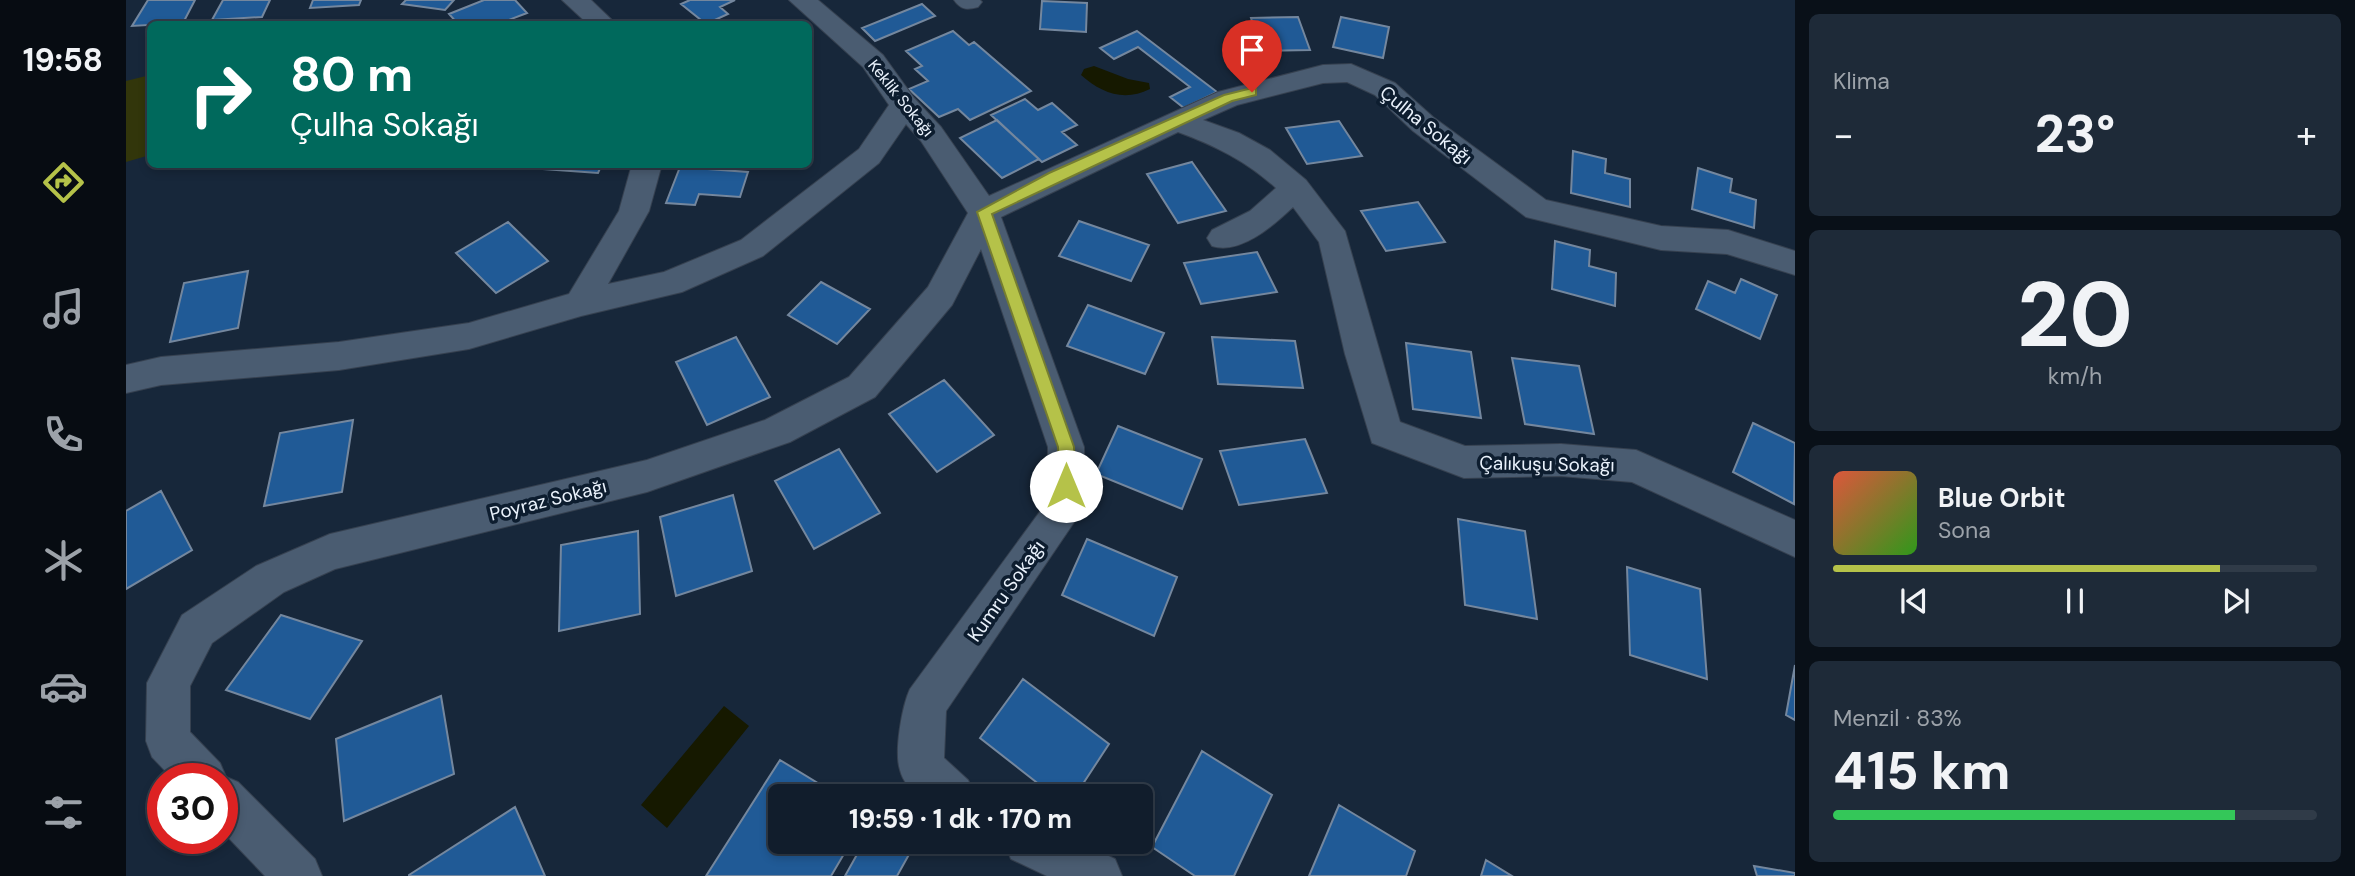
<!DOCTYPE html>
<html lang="tr">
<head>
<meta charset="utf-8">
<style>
  body { margin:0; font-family:"DM Sans",sans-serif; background:#1e2a38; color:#f1f3f6; height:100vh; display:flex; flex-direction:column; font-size:26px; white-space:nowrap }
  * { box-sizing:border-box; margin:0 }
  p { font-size:23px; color:#9ca2a9 }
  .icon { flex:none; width:38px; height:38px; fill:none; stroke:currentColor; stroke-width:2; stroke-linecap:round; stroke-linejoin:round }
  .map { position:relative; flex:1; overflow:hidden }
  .details { display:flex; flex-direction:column; gap:14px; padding:14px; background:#091018; width:560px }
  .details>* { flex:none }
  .hud { position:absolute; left:21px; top:21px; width:665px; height:147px; border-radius:10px; box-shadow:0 4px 10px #0003,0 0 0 2px #303b48; background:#00695c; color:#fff; overflow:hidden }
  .speed { position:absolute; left:21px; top:763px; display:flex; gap:14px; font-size:35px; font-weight:700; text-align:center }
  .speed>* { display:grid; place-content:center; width:91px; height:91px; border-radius:50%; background:#111d2c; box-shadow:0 4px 10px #0003,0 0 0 2px #303b48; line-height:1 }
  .speed .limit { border:10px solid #d22; background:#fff; color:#111 }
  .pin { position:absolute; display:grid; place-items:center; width:60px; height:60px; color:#fff; margin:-72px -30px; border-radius:50% 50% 50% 0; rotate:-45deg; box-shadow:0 0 7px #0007 }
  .pin .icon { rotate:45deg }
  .me { position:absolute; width:77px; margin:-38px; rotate:0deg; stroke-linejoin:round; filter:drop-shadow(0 0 5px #0008) }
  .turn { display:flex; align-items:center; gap:24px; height:147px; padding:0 28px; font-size:32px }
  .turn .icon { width:91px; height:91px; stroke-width:2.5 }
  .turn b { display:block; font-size:49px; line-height:60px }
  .big { font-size:52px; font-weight:800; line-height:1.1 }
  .details .tile { flex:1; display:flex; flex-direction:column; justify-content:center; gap:10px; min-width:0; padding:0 24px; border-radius:10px; background:#1e2a38 }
  .details .dial { align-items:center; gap:0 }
  .dial b { font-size:91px; line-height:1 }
  .song { display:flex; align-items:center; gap:21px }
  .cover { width:84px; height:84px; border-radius:10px; background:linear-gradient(135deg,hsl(10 70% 55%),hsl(110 70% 35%)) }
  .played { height:7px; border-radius:4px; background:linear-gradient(90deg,#b5c249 80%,#303b48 80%) }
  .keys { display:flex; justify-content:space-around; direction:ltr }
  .heat { display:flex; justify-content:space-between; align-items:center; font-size:38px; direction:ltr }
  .charge { height:10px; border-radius:5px; background:linear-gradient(90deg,#34c759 83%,#303b48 0) }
  .trip { position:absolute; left:642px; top:784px; width:385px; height:70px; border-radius:10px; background:#111d2c; box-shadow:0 4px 10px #0003,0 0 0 2px #303b48; font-weight:800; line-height:70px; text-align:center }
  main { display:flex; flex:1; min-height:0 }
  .tabs { display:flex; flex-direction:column; width:126px; justify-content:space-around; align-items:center; background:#070c12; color:#9ca2a9 }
  .tabs .icon { width:49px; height:49px }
  .tabs .selected { color:#b5c249 }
  .tabs b { font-size:32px; color:#f1f3f6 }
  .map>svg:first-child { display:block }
</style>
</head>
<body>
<main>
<nav class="tabs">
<b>19:58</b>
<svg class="icon selected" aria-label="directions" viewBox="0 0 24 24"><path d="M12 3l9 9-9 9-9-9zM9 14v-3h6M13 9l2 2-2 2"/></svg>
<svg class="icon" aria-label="music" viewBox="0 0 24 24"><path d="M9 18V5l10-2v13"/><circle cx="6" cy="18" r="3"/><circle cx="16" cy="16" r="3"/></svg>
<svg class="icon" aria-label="phone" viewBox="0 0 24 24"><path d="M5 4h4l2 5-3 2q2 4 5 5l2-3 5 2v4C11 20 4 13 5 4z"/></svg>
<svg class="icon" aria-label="climate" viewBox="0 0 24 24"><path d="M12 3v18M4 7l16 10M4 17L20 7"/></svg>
<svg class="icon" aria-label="car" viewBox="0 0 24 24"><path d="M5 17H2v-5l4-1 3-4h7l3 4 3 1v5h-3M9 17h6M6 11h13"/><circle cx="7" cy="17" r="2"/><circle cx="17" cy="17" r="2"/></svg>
<svg class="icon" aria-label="filters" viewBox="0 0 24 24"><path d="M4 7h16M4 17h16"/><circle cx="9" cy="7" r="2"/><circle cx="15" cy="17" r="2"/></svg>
</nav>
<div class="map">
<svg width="1669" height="876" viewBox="0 0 1669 876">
  <rect width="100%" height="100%" fill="#17273a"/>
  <path fill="#32360b" d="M24,75v80l-24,7v-81z"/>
  <path fill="#161900" d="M968,66l34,13 21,4 1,6c-26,13 -49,4 -69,-14l3,-6z
    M598,706l25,20 -82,102 -26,-23z"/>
  <path fill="#205a96" stroke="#74879e" stroke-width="2" d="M22,0h47l-12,23 -51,3z
    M97,0h47l-8,17 -50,3z
    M187,0h48l-2,5 -49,3z
    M280,0h48l-9,10 -43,-6z
    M358,0h31l12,13 -29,11h-40l-9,-10z
    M564,0h45l-15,7 8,7 -22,10 -25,-20z
    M916,1l45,2 -1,29 -46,-3z
    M796,4l13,12 -60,25 -13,-13z
    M1172,17l12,33 -49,1 -10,-33z
    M1215,17l48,10 -6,31 -50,-11z
    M827,31l16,14 5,-3 57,49 -61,29 -12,-11 -19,8 -30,-28 19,-8 -13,-12 7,-3 -16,-15z
    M1011,31l80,61 -33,16 -14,-11 20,-10 -52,-40 -24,12 -14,-11z
    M899,99l13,11 14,-7 25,22 -15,7 15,13 -35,17 -51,-47z
    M871,120l42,39 -37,19 -42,-40z
    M1213,121l23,35 -55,8 -21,-36z
    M1447,151l33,8 -1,14 25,6v28l-59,-14z
    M1066,162l34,49 -48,12 -31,-49z
    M406,164h70l-4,9 -68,-5z
    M554,167l68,5 -8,25 -41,-3 -4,11 -29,-2z
    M1572,168l34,11 -2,13 26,8 -2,28 -62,-19z
    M1292,202l27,40 -59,9 -25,-40z
    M953,221l70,24 -18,36 -72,-25z
    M382,222l40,39 -52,32 -40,-40z
    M1429,241l35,9 -1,16 27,7 -1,33 -63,-17z
    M1131,252l20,40 -76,12 -17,-41z
    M122,271l-10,57 -68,14 14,-59z
    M1615,279l36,16 -17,44 -64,-30 12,-28 27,12z
    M695,282l49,27 -33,35 -49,-29z
    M962,305l76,28 -19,41 -78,-28z
    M610,337l34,60 -63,28 -31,-63z
    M1086,337l83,4 8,47 -85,-4z
    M1280,343l65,9 10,66 -68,-9z
    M1386,358l67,8 15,68 -69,-10z
    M818,380l50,55 -57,37 -48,-58z
    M227,420l-11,72 -78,14 16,-73z
    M1627,423l42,20 -1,61 -61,-32z
    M992,426l84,33 -20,50 -86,-35z
    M1179,439l22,54 -88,12 -19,-54z
    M713,449l41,64 -66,36 -39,-68z
    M35,491l31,59 -66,39v-78z
    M607,495l19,76 -76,25 -16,-79z
    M1332,519l67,12 12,88 -72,-14z
    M512,531l2,83 -81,17 2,-86z
    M961,539l90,38 -23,59 -92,-41z
    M1501,567l73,22 7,90 -77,-24z
    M155,615l81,26 -52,78 -84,-29z
    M1669,665v55l-9,-5z
    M897,679l86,65 -34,52h-21l-74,-58z
    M315,696l13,78 -110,47 -8,-82z
    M1076,751l70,44 -38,81h-39l-43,-29z
    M654,760l59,36h-59v46h71l-20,34h-125z
    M1213,805l76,46 -9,25h-97z
    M389,807l30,69h-136v-1z
    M738,842h52l-19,34h-52z
    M1360,860l26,16h-31z
    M1628,866l41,7v3h-38z"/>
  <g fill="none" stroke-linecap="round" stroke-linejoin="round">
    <g stroke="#364150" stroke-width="2">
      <path id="minor" d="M436,0h29l25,24h-28z
        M663,0h29l65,55 31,43 27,29 48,69 229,-104 105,-27 28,-1 44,19 38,34 113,83 115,26 67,4 67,21v24l-68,-21 -66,-4 -135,-33 -113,-86 -38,-36 -28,-13 -24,1 -86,22 -34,15 36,13 31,17 36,30 39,51 55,191 65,24 96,-2 75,6 159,70v37l-163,-75 -71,-6 -97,2 -92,-35 -27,-89 -26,-112 -26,-35c-20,19 -53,48 -81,39l-5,-8 5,-8 38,-19 26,-23c-30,-27 -60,-42 -98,-56l-177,85 83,230 1,59 -139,205 -2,47 24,22 7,16h-56c-9,-8 -16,-14 -19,-26 -6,-18 2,-64 10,-81l137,-187 1,-55 -67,-198 -29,56 -77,92 -85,45 -143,50 -312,77 -51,23 -72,51 -22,43v46l30,31 6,14 12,5 77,77 7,17h-57l-43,-45v-52h-49l-21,-22 -6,-16 1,-58 35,-68 74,-49 74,-32 317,-74 118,-40 84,-43 79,-90 40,-74 -47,-72 -15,-17 -27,39 -116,93 -81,36 -101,24 -112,33 -130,21 -178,15 -35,8v-28l35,-8 178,-15 130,-19 100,-29 50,-83 13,-47h30l-13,47 -41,73 56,-12 77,-32 118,-91 30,-44 -26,-38z
        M828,0h26l2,2 -4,5c-11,3 -17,3 -24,-7z
        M878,842h75l36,17 7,17h-75l-36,-17z"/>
    </g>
    <use href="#minor" fill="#4a5c71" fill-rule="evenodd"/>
  </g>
  <path fill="#b5c249" stroke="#767e2f" stroke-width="2" d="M1126,88l4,1v6l-24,6 -240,113 82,233 1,39 -3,5h-12l-2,-44 -81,-235 72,-39 175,-78z"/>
  <g text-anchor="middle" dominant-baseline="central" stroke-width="7" stroke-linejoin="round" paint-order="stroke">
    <g font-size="16" fill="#eaf2fc" stroke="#0d1d2f">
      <text transform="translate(775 98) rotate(51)">Keklik Sokağı</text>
    </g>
    <g font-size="19" fill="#eaf2fc" stroke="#0d1d2f">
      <text transform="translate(1300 125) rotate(39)">Çulha Sokağı</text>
      <text transform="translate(1421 464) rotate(1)">Çalıkuşu Sokağı</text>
      <text transform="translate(422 500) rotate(-14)">Poyraz Sokağı</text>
      <text transform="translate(880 591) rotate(-55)">Kumru Sokağı</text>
    </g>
  </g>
</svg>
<div class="speed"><div class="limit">30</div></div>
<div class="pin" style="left:1126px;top:92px;background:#d93025"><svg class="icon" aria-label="arrive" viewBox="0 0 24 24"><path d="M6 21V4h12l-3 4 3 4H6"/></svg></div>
<svg class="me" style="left:940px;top:486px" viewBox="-20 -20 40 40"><circle r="19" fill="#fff"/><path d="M0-13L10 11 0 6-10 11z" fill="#b5c249"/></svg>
<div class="trip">19:59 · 1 dk · 170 m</div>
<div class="hud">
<div class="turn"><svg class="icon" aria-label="right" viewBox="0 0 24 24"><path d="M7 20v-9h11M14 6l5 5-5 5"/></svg><div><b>80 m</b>Çulha Sokağı</div></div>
</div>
</div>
<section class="details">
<div class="tile"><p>Klima</p>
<div class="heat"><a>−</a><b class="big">23°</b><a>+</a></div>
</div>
<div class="tile dial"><b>20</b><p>km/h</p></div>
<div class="tile">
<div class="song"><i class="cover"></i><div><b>Blue Orbit</b><p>Sona</p></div></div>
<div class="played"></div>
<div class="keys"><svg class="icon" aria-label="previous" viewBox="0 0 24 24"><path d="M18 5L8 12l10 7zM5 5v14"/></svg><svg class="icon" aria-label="pause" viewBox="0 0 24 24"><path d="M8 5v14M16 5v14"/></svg><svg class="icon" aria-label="next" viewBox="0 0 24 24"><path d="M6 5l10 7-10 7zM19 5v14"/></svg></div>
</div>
<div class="tile"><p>Menzil · 83%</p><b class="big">415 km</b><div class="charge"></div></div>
</section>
</main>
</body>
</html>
